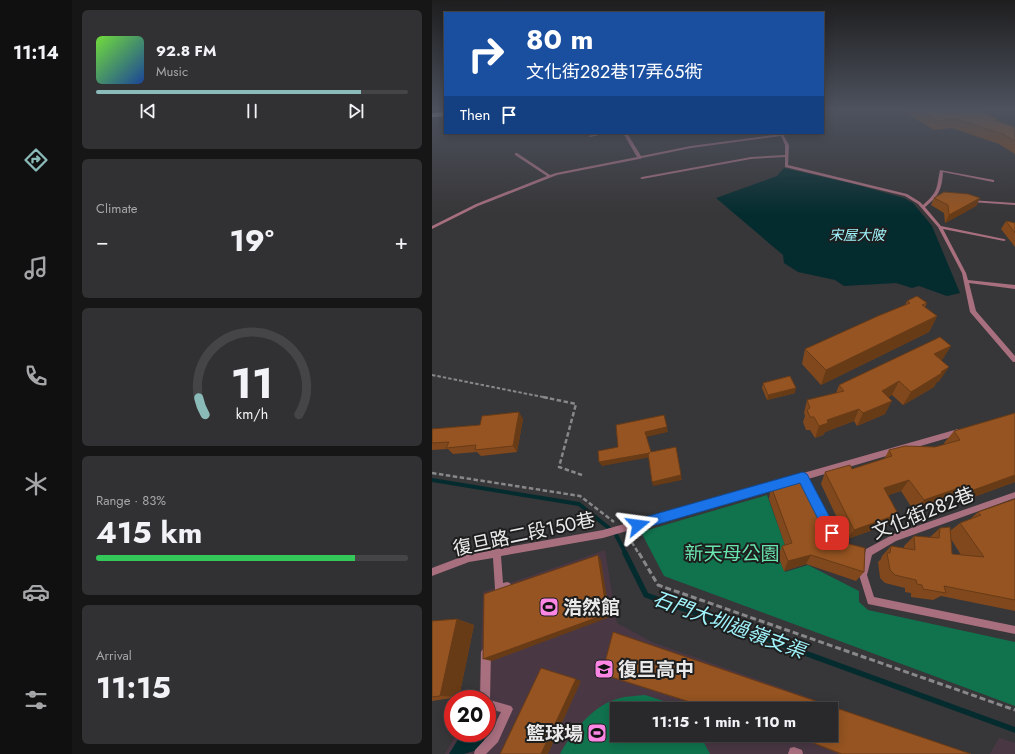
<!DOCTYPE html>
<html lang="en">
<head>
<meta charset="utf-8">
<style>
  body { margin:0; font-family:Jost,"Noto Sans TC",sans-serif; background:#313032; color:#f1f3f6; height:100vh; display:flex; flex-direction:column; font-size:15px; white-space:nowrap }
  * { box-sizing:border-box; margin:0 }
  p { font-size:13px; color:#a5a6a8 }
  .icon { flex:none; width:22px; height:22px; fill:none; stroke:currentColor; stroke-width:2; stroke-linecap:round; stroke-linejoin:round }
  .map { position:relative; flex:1; overflow:hidden }
  .sheet { display:flex; flex-direction:column; gap:10px; padding:10px; background:#171617; width:360px }
  .sheet>* { flex:none }
  .top-card { position:absolute; left:12px; top:12px; width:380px; height:122px; border-radius:0px; box-shadow:0 2px 10px #0003,0 0 0 1px #454447; background:#1a4fa0; color:#fff; overflow:hidden }
  .speed { position:absolute; left:12px; top:690px; display:flex; gap:8px; font-size:20px; font-weight:700; text-align:center }
  .speed>* { display:grid; place-content:center; width:52px; height:52px; border-radius:50%; background:#29282a; box-shadow:0 2px 10px #0003,0 0 0 1px #454447; line-height:1 }
  .speed .limit { border:6px solid #d22; background:#fff; color:#111 }
  .pin { position:absolute; display:grid; place-items:center; width:34px; height:34px; color:#fff; margin:-17px; border-radius:8px; box-shadow:0 2px 6px #0006 }
  .me { position:absolute; width:44px; margin:-22px; rotate:74deg; stroke-linejoin:round; filter:drop-shadow(0 0 3px #0008) }
  .turn { display:flex; align-items:center; gap:14px; height:84px; padding:0 16px; font-size:18px }
  .turn .icon { width:52px; height:52px; stroke-width:2.5 }
  .turn b { display:block; font-size:28px; line-height:34px }
  .then { display:flex; align-items:center; height:38px; padding:0 16px; background:#0003; gap:8px; font-size:15px }
  .big { font-size:30px; font-weight:700; line-height:1.1 }
  .sheet .tile { flex:1; display:flex; flex-direction:column; justify-content:center; gap:6px; min-width:0; padding:0 14px; border-radius:6px; background:#313032 }
  .sheet .dial { align-items:center; gap:0 }
  .dial svg { height:104px; overflow:visible; fill:none; stroke:#454447; stroke-width:7; stroke-linecap:round; text-anchor:middle }
  .dial text { fill:#f1f3f6; stroke:none }
  .song { display:flex; align-items:center; gap:12px }
  .cover { width:48px; height:48px; border-radius:6px; background:linear-gradient(135deg,hsl(100 70% 55%),hsl(220 70% 35%)) }
  .played { height:4px; border-radius:2px; background:linear-gradient(90deg,#8bbbb9 85%,#454447 85%) }
  .keys { display:flex; justify-content:space-around; direction:ltr }
  .heat { display:flex; justify-content:space-between; align-items:center; font-size:22px; direction:ltr }
  .charge { height:6px; border-radius:3px; background:linear-gradient(90deg,#34c759 83%,#454447 0) }
  .trip { position:absolute; left:178px; top:702px; width:228px; height:40px; border-radius:0px; background:#29282a; box-shadow:0 2px 10px #0003,0 0 0 1px #454447; font-weight:700; line-height:40px; text-align:center }
  main { display:flex; flex:1; min-height:0 }
  .dock { display:flex; flex-direction:column; width:72px; justify-content:space-around; align-items:center; background:#101011; color:#a5a6a8 }
  .dock .icon { width:28px; height:28px }
  .dock .current { color:#8bbbb9 }
  .dock b { font-size:18px; color:#f1f3f6 }
  .map>svg:first-child { display:block }
</style>
</head>
<body>
<main>
<nav class="dock">
<b>11:14</b>
<svg class="icon current" aria-label="directions" viewBox="0 0 24 24"><path d="M12 3l9 9-9 9-9-9zM9 14v-3h6M13 9l2 2-2 2"/></svg>
<svg class="icon" aria-label="music" viewBox="0 0 24 24"><path d="M9 18V5l10-2v13"/><circle cx="6" cy="18" r="3"/><circle cx="16" cy="16" r="3"/></svg>
<svg class="icon" aria-label="phone" viewBox="0 0 24 24"><path d="M5 4h4l2 5-3 2q2 4 5 5l2-3 5 2v4C11 20 4 13 5 4z"/></svg>
<svg class="icon" aria-label="climate" viewBox="0 0 24 24"><path d="M12 3v18M4 7l16 10M4 17L20 7"/></svg>
<svg class="icon" aria-label="car" viewBox="0 0 24 24"><path d="M5 17H2v-5l4-1 3-4h7l3 4 3 1v5h-3M9 17h6M6 11h13"/><circle cx="7" cy="17" r="2"/><circle cx="17" cy="17" r="2"/></svg>
<svg class="icon" aria-label="filters" viewBox="0 0 24 24"><path d="M4 7h16M4 17h16"/><circle cx="9" cy="7" r="2"/><circle cx="15" cy="17" r="2"/></svg>
</nav>
<section class="sheet">
<div class="tile">
<div class="song"><i class="cover"></i><div><b>92.8 FM</b><p>Music</p></div></div>
<div class="played"></div>
<div class="keys"><svg class="icon" aria-label="previous" viewBox="0 0 24 24"><path d="M18 5L8 12l10 7zM5 5v14"/></svg><svg class="icon" aria-label="pause" viewBox="0 0 24 24"><path d="M8 5v14M16 5v14"/></svg><svg class="icon" aria-label="next" viewBox="0 0 24 24"><path d="M6 5l10 7-10 7zM19 5v14"/></svg></div>
</div>
<div class="tile"><p>Climate</p>
<div class="heat"><a>−</a><b class="big">19°</b><a>+</a></div>
</div>
<div class="tile dial"><svg viewBox="0 0 100 80">
<path d="M14 69A42 42 0 1 1 86 69"/>
<path d="M14 69A42 42 0 0 1 9 56" stroke="#8bbbb9"/>
<text x="50" y="56" font-size="32" font-weight="700">11</text>
<text x="50" y="72" font-size="11">km/h</text>
</svg></div>
<div class="tile"><p>Range · 83%</p><b class="big">415 km</b><div class="charge"></div></div>
<div class="tile"><p>Arrival</p><b class="big">11:15</b></div>
</section>
<div class="map">
<svg width="583" height="754" viewBox="0 0 583 754">
  <rect width="100%" height="100%" fill="#373638"/>
  <path fill="#493844" fill-rule="evenodd" d="M173,550l12,73 35,19 316,112h-523l12,-21h30v-34h-10l2,-4 4,-103zM185,709h214v26h-214z
    M567,738l16,5v11h-25z"/>
  <path fill="#10734e" d="M335,495l21,58 -10,3 7,16 23,-7 51,26v11l9,8 147,32v64l-351,-130 -23,-44z
    M213,695l25,8 8,6h-61v26h83l10,19h-150c12,-22 34,-50 60,-56 8,-2 17,-2 25,-3z"/>
  <path fill="#042c2f" d="M352,168l70,16 50,14 9,5 19,23 28,67 -13,3 -28,-10 -7,2 -16,-5 -52,3 -9,-6 -37,-8 -14,-9 -1,-8 -67,-57 61,-22z
    M55,711l8,5 -15,33 -16,5h-15l13,-21h25z"/>
  <g fill="none" stroke-linecap="round" stroke-linejoin="round">
    <path stroke="#042c2f" stroke-width="4" d="M0,480l147,24 36,29 11,21"/>
    <path stroke="#042c2f" stroke-width="5.5" d="M193,553l21,42 369,135"/>
    <path stroke="#888789" stroke-width="2" stroke-dasharray="3.5 2" stroke-linecap="butt" d="M0,375l116,23"/>
    <path stroke="#888789" stroke-width="2.5" stroke-dasharray="4.5 2.5" stroke-linecap="butt" d="M111,397l33,7 -17,63 23,8
      M0,473l148,23 34,26
      M196,536l11,18"/>
    <path stroke="#888789" stroke-width="3" stroke-dasharray="6 3" stroke-linecap="butt" d="M207,553l19,32 357,125"/>
    <path fill="#a86f7f" fill-rule="evenodd" d="M170,133h7l-19,4 -2,-1z
      M191,133h4l14,23 50,-10 89,-12 -1,-1h4l2,2 -1,1 5,9 -1,20 119,29 13,8 3,3c16,-14 13,-16 17,-35l54,10v2h-1l-50,-10c-1,18 -5,25 -18,35l16,19 63,13 2,1 -2,1 -61,-12 23,44 2,7 47,5v4l-46,-6 7,28 39,45v6h-2l-43,-50 -8,-39 -24,-46 -20,-23 -13,-8 -120,-29v-10l-34,2 -109,20 -2,-1 2,-1 109,-20 34,-2v-10l-4,-9 -90,12 -49,10 -2,1h-1l-82,16 -79,31 -46,23v-3l44,-22 71,-28 -32,-21v-2h2l33,22 6,-2 81,-16z
      M538,200l45,3v2l-44,-3h-1z
      M526,429l2,1 1,2 -1,2 -2,1 -150,44 34,65 1,3 -1,3 -3,1 -3,-1 -35,-70 -198,58 -102,18 2,27 4,-1 3,1 1,3 -1,3 -11,4 -3,-1 -1,-3 -2,-31 -24,4 -37,14v-8l37,-14 134,-24z
      M583,492v6l-119,43 -24,14 -5,20 7,22 141,29v8l-147,-30 -9,-29 7,-26 28,-15z
      M54,647l3,2 2,3 -1,48 21,6 2,3 -15,33 -12,12h-12l1,-4 15,-16 11,-22 -14,-3v-10h-7l1,-47 2,-3z
      M362,747l8,3 1,4h-15l2,-6z"/>
    <path fill="#ebebeb" fill-rule="evenodd" d="M13,112v4l-13,1v-4z"/>
  </g>
  <path fill="#80481c" fill-rule="evenodd" d="M467,109h77l22,10 -1,2 18,7v26l-16,-10 -47,-16 -18,2z
    M502,198h46l-4,8 -31,17 -1,-10 -13,-8z
    M574,221l9,2v24l-14,-18z
    M475,301l20,2 -2,4 12,9 -8,16 -108,53 -19,-21 3,-15 100,-44z
    M511,359l-2,1 -1,20 -4,3 -2,4 -31,18 -11,-10 -4,2 -3,17 -28,12 -3,-5 -29,11 -2,3 -8,3 -5,-8h-4l-3,-8 2,-6 -1,-3 3,-13 29,-7 3,-8z
    M331,383l32,10 -28,7 -5,-12z
    M583,413v69l-58,21 -4,-6 -39,14 -13,-20 -13,4 10,19 -8,10 -43,15 -26,-55 4,-12 27,-3 32,-10 5,-9 46,-3 10,-2 -1,-2 10,-12z
    M91,419l-6,33 -36,4 -4,-4 -24,2 -5,-5 -16,1v-21l48,-4z
    M339,486l58,53 35,33 -8,9 -50,-17 -22,7 -6,-15 4,-10 3,-1 -16,-46z
    M583,499v112l-74,-15 -8,4 -22,-3v-4l-6,-1v-4l-20,-5 -5,-5 -2,-16 3,-3 1,-3 9,-10 13,2v-2l10,-10 15,2 11,-10 10,3 10,-8 9,-3 9,-8zM519,539l10,16 -9,-1z
    M25,619l17,6 -15,72 -27,4v-80z
    M181,632l358,122h-131l-48,-19h39v-26h-120l-104,-33 -5,-2z"/>
  <path fill="#683b17" d="M432,109h14l-15,1z
    M548,198l-4,8 -31,17 4,-8z
    M505,316l-8,16 -108,53 5,-15z
    M519,346l-8,13 -17,9 8,-14z
    M517,367l-9,13 -4,3 -2,4 -31,18 8,-13 30,-20z
    M467,381l-7,14 -16,9 6,-13z
    M364,388l-1,5 -28,7 1,-5z
    M460,401l-7,13 -28,12 6,-13z
    M427,409l-5,12 -29,11 -2,3 -8,3 4,-12 8,-6z
    M87,412l4,7 -6,33 -4,-6z
    M235,427l1,5 -22,5 -1,-5z
    M218,453l1,4 -49,9 -3,-4z
    M249,475l1,5 -29,6 -1,-4z
    M583,475v7l-58,21 11,-11z
    M477,480l-8,11 -24,8 7,-11z
    M532,486l-11,11 -39,14 10,-11z
    M466,514l-8,10 -43,15 7,-9z
    M166,555l3,5 9,57 -118,44 -9,-2z
    M379,555l-5,9 -22,7 4,-10z
    M25,619l17,6 -15,72 -19,-1z
    M109,668l40,13 -33,73h-7z"/>
  <path fill="#955421" stroke="#683b17" d="M485,109h59l22,10 -3,1 19,7 1,14 -12,-7 -47,-15 -19,2z
    M512,192l24,2 12,4 -31,17 -1,-10 -14,-7z
    M574,221l9,2v10z
    M485,296l10,7 -5,2 15,11 -111,54 -21,-21 73,-33 32,-13 -3,-2z
    M508,337l11,9 -17,8 15,13 -8,5 1,1 -31,19 -12,-11 -17,10 10,10 -29,12 -4,-4 -32,11 1,3 -9,3 -5,-9h-4l-3,-7 3,-2 -3,-8 37,-9 -5,-6z
    M358,376l6,12 -28,7 -5,-12z
    M87,412l-6,34 -38,4 1,-5 -30,3 3,-6 -17,1v-14l48,-4 2,-9z
    M583,413v62l-47,17 -4,-6 -40,14 -15,-20 -25,8 14,26 -44,16 -29,-58 25,-7 2,4 40,-13 -3,-6 16,-4 30,1 25,-7 -6,-9z
    M232,415l3,12 -22,5 6,20 25,-5 5,28 -29,7 -4,-29h2l-51,9 -1,-11 20,-4 -2,-22z
    M370,478l28,59 -5,1 40,10 -1,24 -53,-17 -23,6 -6,-15 10,-3 -21,-57z
    M583,499v101l-71,-14 2,7 -23,-4 -1,-4 -5,-1 -1,-4 -21,-5 -5,-5 -3,-17h3l1,-7 24,4 -1,-14 25,2 1,-10 10,-1 2,27 32,3 -24,-34 21,-8 -3,-3z
    M166,555l9,59 -124,45 1,-65z
    M25,619l-17,77 -8,1v-76z
    M181,632l358,122h-129l-49,-19h38v-26h-119l-110,-35z
    M109,668l35,11 -35,75h-41z"/>
  <linearGradient id="sky" x2="0" y2="1"><stop stop-color="#1e1e1f"/><stop offset="0.51" stop-color="#4d525e"/><stop offset="1" stop-color="#4d525e" stop-opacity="0"/></linearGradient>
  <rect width="583" height="214" fill="url(#sky)"/>
  <path fill="#1a73e8" stroke="#114b97" d="M371,472l4,2 29,55 1,4 -1,4 -4,2 -5,-2 -27,-54 -162,47 -4,-1 -2,-4 2,-4 4,-2z"/>
  <defs>
    <g id="stadium-square" transform="scale(1)"><rect x="-9" y="-9" width="18" height="18" rx="4" fill="#fc86e4" stroke="#1e1e1f"/><path d="M0-5a6.5 5 0 1 0 0 10a6.5 5 0 1 0 0-10ZM-3.5-1.8h7v3.6h-7Z" fill="#111"/></g>
    <g id="school-square" transform="scale(1)"><rect x="-9" y="-9" width="18" height="18" rx="4" fill="#fc86e4" stroke="#1e1e1f"/><path d="M0-5L7-2L0 1L-7-2ZM-4 1L0 2.5L4 1V4Q0 6-4 4Z" fill="#111"/></g>
  </defs>
  <g fill-rule="evenodd">
    <use href="#stadium-square" x="117" y="607"/>
    <use href="#school-square" x="172" y="669"/>
    <use href="#stadium-square" x="165" y="733"/>
  </g>
  <g text-anchor="middle" dominant-baseline="central" stroke-width="4" stroke-linejoin="round" paint-order="stroke">
    <g font-size="14" font-style="italic" fill="#a0f5fd" stroke="#1e1e1f">
      <text x="425" y="235">宋屋大陂</text>
    </g>
    <g font-size="19" fill="#eaeaeb" stroke="#1e1e1f">
      <text transform="translate(491 513) rotate(-22)">文化街282巷</text>
      <text transform="translate(92 534) rotate(-12)">復旦路二段150巷</text>
    </g>
    <g font-size="19" fill="#69e5ae" stroke="#1e1e1f">
      <text x="300" y="553">新天母公園</text>
    </g>
    <g font-size="19" font-weight="bold" fill="#eaeaeb" stroke="#1e1e1f" text-anchor="start">
      <text x="131" y="607">浩然館</text>
      <text x="186" y="669">復旦高中</text>
      <text x="151" y="733" text-anchor="end">籃球場</text>
    </g>
    <g font-size="20" font-style="italic" fill="#a0f5fd" stroke="#1e1e1f">
      <text transform="translate(297 625) rotate(20)">石門大圳過嶺支渠</text>
    </g>
  </g>
</svg>
<div class="speed"><div class="limit">20</div></div>
<div class="pin" style="left:400px;top:533px;background:#d93025"><svg class="icon" aria-label="arrive" viewBox="0 0 24 24"><path d="M6 21V4h12l-3 4 3 4H6"/></svg></div>
<svg class="me" style="left:206px;top:525px" viewBox="-20 -20 40 40"><path d="M0-17L14 15 0 8-14 15z" fill="#1a73e8" stroke="#fff" stroke-width="4"/></svg>
<div class="trip">11:15 · 1 min · 110 m</div>
<div class="top-card">
<div class="turn"><svg class="icon" aria-label="right" viewBox="0 0 24 24"><path d="M7 20v-9h11M14 6l5 5-5 5"/></svg><div><b>80 m</b>文化街282巷17弄65衖</div></div>
<div class="then">Then<svg class="icon" aria-label="arrive" viewBox="0 0 24 24"><path d="M6 21V4h12l-3 4 3 4H6"/></svg></div>
</div>
</div>
</main>
</body>
</html>
